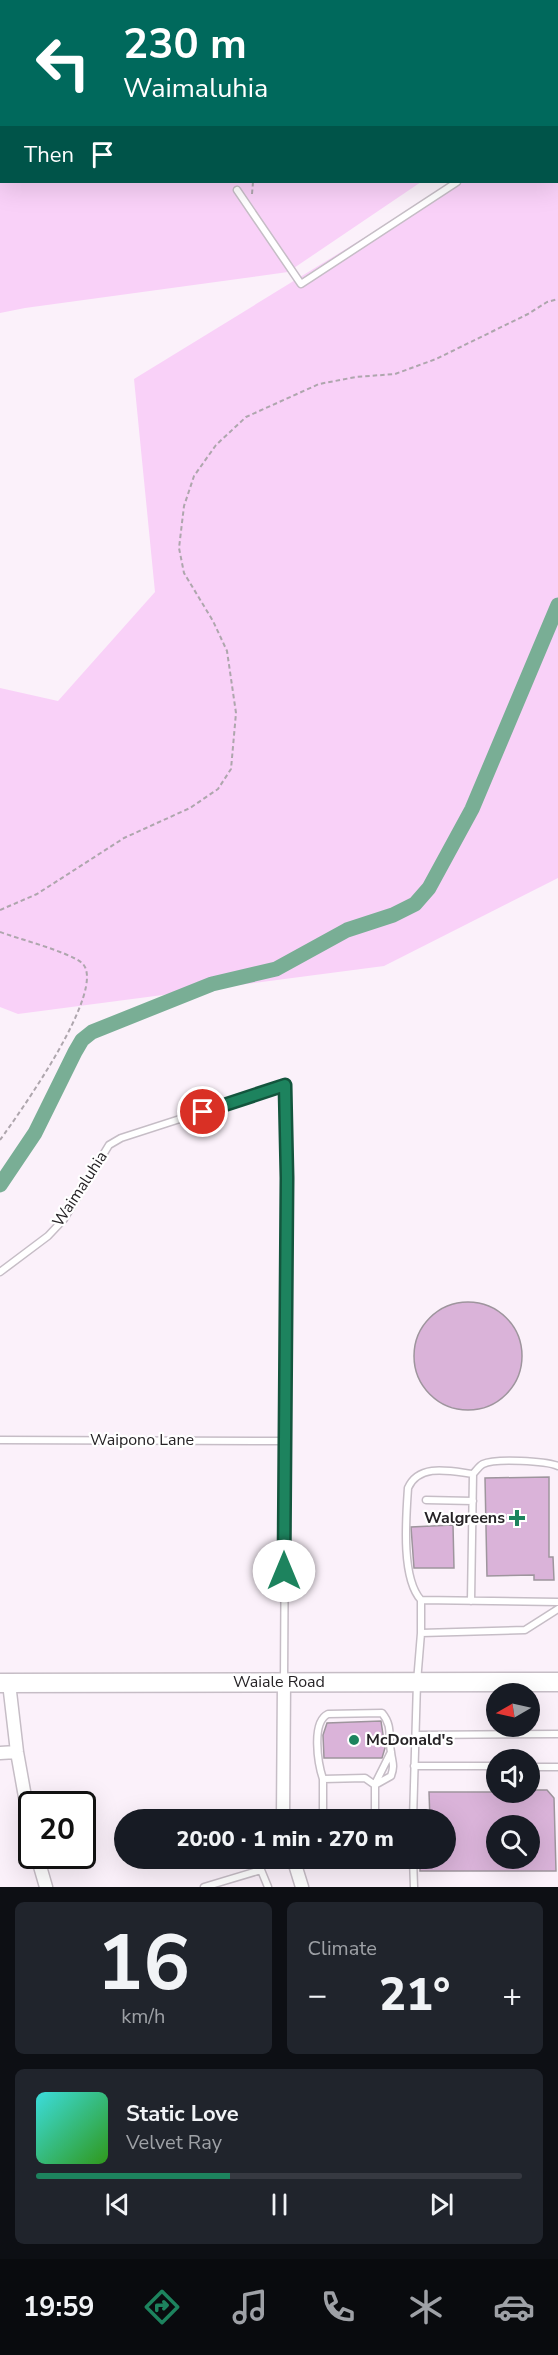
<!DOCTYPE html>
<html lang="en">
<head>
<meta charset="utf-8">
<style>
  body { margin:0; font-family:"Nunito Sans",sans-serif; background:#20242c; color:#f1f3f6; height:100vh; display:flex; flex-direction:column; font-size:22px; white-space:nowrap }
  * { box-sizing:border-box; margin:0 }
  p { font-size:20px; color:#9ea1a6 }
  .icon { flex:none; width:33px; height:33px; fill:none; stroke:currentColor; stroke-width:2; stroke-linecap:round; stroke-linejoin:round }
  .map { position:relative; height:1887px; overflow:hidden }
  .drawer { display:flex; flex-direction:column; gap:15px; padding:15px; background:#0d0f14; flex:1 }
  .drawer>* { flex:none }
  .top-card { position:absolute; left:0px; top:0px; width:558px; height:183px; box-shadow:0 6px 24px #0002; background:#00695c; color:#fff; overflow:hidden }
  .needle { width:39px; rotate:261deg }
  .fabs { position:absolute; left:486px; top:1683px; display:grid; gap:12px }
  .fabs a { display:grid; place-items:center; width:54px; height:54px; border-radius:50%; background:#171b24; box-shadow:0 6px 24px #0002; font-size:30px }
  .speed { position:absolute; left:18px; top:1791px; display:flex; gap:12px; font-size:30px; font-weight:700; text-align:center }
  .speed>* { display:grid; place-content:center; width:78px; height:78px; border-radius:50%; background:#171b24; box-shadow:0 6px 24px #0002; line-height:1 }
  .speed .limit { border:3px solid #111; border-radius:9px; background:#fff; color:#111 }
  .pin { position:absolute; display:grid; place-items:center; width:51px; height:51px; color:#fff; margin:-26px; border:3px solid #fff; border-radius:50%; box-shadow:0 2px 6px #0007 }
  .me { position:absolute; width:66px; margin:-33px; rotate:0deg; stroke-linejoin:round; filter:drop-shadow(0 0 4px #0008) }
  .turn { display:flex; align-items:center; gap:21px; height:126px; padding:0 24px; font-size:27px }
  .turn .icon { width:78px; height:78px; stroke-width:2.5 }
  .turn b { display:block; font-size:42px; line-height:51px }
  .then { display:flex; align-items:center; height:57px; padding:0 24px; background:#0003; gap:12px; font-size:22px }
  .big { font-size:45px; font-weight:800; line-height:1.1 }
  .drawer .tile { flex:1; display:flex; flex-direction:column; justify-content:center; gap:9px; min-width:0; padding:0 21px; border-radius:9px; background:#20242c }
  .drawer .dial { align-items:center; gap:0 }
  .dial b { font-size:78px; line-height:1 }
  .song { display:flex; align-items:center; gap:18px }
  .cover { width:72px; height:72px; border-radius:9px; background:linear-gradient(135deg,hsl(180 70% 55%),hsl(110 70% 35%)) }
  .played { height:6px; border-radius:3px; background:linear-gradient(90deg,#1d835e 40%,#363941 40%) }
  .keys { display:flex; justify-content:space-around; direction:ltr }
  .heat { display:flex; justify-content:space-between; align-items:center; font-size:33px; direction:ltr }
  .drawer .tiles { flex:1; display:grid; gap:15px; grid-template-columns:1fr 1fr }
  .tile:last-child { grid-column:span 2 }
  .trip { position:absolute; left:114px; top:1809px; width:342px; height:60px; border-radius:30px; background:#171b24; box-shadow:0 6px 24px #0002; font-weight:800; line-height:60px; text-align:center }
  .dock { display:flex; height:96px; justify-content:space-around; align-items:center; background:#090b0e; color:#9ea1a6 }
  .dock .icon { width:42px; height:42px }
  .dock .on { color:#1d835e }
  .dock b { font-size:27px; color:#f1f3f6 }
  .map>svg:first-child { display:block }
</style>
</head>
<body>
<div class="map">
<svg width="558" height="1887" viewBox="0 0 558 1887">
  <rect width="100%" height="100%" fill="#fbf1fa"/>
  <path fill="#f9d1f8" d="M0,0h94l-92,2v180h419l-133,90 -263,36 -25,5z
    M121,0h437v89l-1,1 -1,-88h-437z
    M558,118v760l-174,88 -366,48 -18,-7v-319l58,13 97,-109 -21,-213 321,-197h101z"/>
  <g fill="none" stroke-linecap="round" stroke-linejoin="round">
    <path stroke="#79ae95" stroke-width="15" d="M0,1185l35,-52 40,-81 7,-12 10,-8 120,-48 64,-15 71,-39 46,-15 22,-11 14,-16 43,-79 86,-204"/>
  </g>
  <path fill="#dab3d9" stroke="#9e959d" stroke-width="1.5" fill-rule="evenodd" d="M414 1356a54 54 0 1 1 108 0a54 54 0 1 1-108 0Z
    M549,1477v80h4l1,23h-20v-5l-47,1 -2,-98z
    M453,1525l1,43h-40l-3,-41z
    M381,1721l4,27 -3,10h-58l-1,-23 4,-12z
    M530,1790h17l7,8 2,73h-136v-13h26v-38h-16l-1,-28h101zM496,1826h34v32h-34z"/>
  <g fill="none" stroke-linecap="round" stroke-linejoin="round">
    <g stroke="#c6bdc6" stroke-width="9">
      <path id="lane" d="M427,0l1,2
        M556,115l2,-1
        M237,190l64,94 156,-102
        M0,1272l48,-36 16,-17 45,-74 12,-7 164,-53 2,93 -3,503
        M0,1440l284,1
        M426,1500l47,1
        M421,1600c-20,-22 -15,-82 -13,-112 11,-25 42,-17 65,-14
        M471,1601l2,-127c3,-3 6,-8 10,-10 12,-6 63,-3 75,2
        M421,1633v-33l137,2
        M416,1735l142,-1
        M414,1766h82
        M530,1767h28
        M323,1779c-5,-15 -12,-57 5,-65l54,-1c11,13 6,24 9,39 1,10 4,13 0,24l-16,9
        M375,1784l16,-32
        M323,1820v-41l42,-1 10,7v35
        M413,1820l4,-138 4,-49 104,-3 33,-21
        M413,1858l1,29
        M204,1887l57,-17 7,17"/>
    </g>
    <g stroke="#c6bdc6" stroke-width="15">
      <path id="street" d="M9,1683l8,69 15,84
        M0,1753l17,-1
        M283,1820l1,-138
        M37,1856l9,31
        M293,1858l9,29"/>
    </g>
    <g stroke="#c6bdc6" stroke-width="21">
      <path id="secondary" d="M0,1683l558,-1"/>
    </g>
    <path stroke="#aea6ad" stroke-width="2" stroke-dasharray="4.5 3" stroke-linecap="butt" d="M22,2l2,-2
      M466,2l4,-2
      M0,20l2,-1
      M252,194l1,-12
      M0,910l37,-16 87,-56 66,-30 28,-19 13,-20 5,-56 -9,-62 -14,-30 -29,-48 -5,-25 5,-42 10,-30 22,-31 30,-28 73,-33 37,-7 39,-3 41,-15 92,-45 19,-12 11,-3
      M0,932c19,7 69,20 82,31 27,25 -64,152 -82,177"/>
    <use href="#lane" stroke="#fff" stroke-width="6"/>
    <use href="#street" stroke="#fff" stroke-width="12"/>
    <use href="#secondary" stroke="#fff" stroke-width="18"/>
  </g>
  <g fill="none" stroke-linecap="round" stroke-linejoin="round">
    <g stroke="#13553d" stroke-width="15">
      <path id="route" d="M203,1112l82,-27 2,93 -3,393"/>
    </g>
    <use href="#route" stroke="#1d835e" stroke-width="10"/>
  </g>
  <g fill="#1d835e" stroke="#fff" stroke-width="2">
    <path d="M514 1509h6v6h6v6h-6v6h-6v-6h-6v-6h6z"/>
    <circle cx="354" cy="1740" r="6"/>
  </g>
  <g text-anchor="middle" dominant-baseline="central" stroke-width="4.5" stroke-linejoin="round" paint-order="stroke">
    <g font-size="16" fill="#262326" stroke="#fff">
      <text transform="translate(80 1189) rotate(-57)">Waimaluhia</text>
      <text x="142" y="1440">Waipono Lane</text>
      <text x="279" y="1682">Waiale Road</text>
    </g>
    <g font-size="16" font-weight="bold" fill="#262326" stroke="#fff" text-anchor="end">
      <text x="505" y="1518">Walgreens</text>
      <text x="366" y="1740" text-anchor="start">McDonald's</text>
    </g>
  </g>
</svg>
<div class="fabs">
<a><svg class="needle" viewBox="-14 -14 28 28"><path d="M0-13l5 13h-10z" fill="#e53935"/><path d="M0 13l5-13h-10z" fill="#9ea1a6"/></svg></a>
<a><svg class="icon" aria-label="sound" viewBox="0 0 24 24"><path d="M4 9h4l5-4v14l-5-4H4zM17 9q2 3 0 6"/></svg></a>
<a><svg class="icon" aria-label="search" viewBox="0 0 24 24"><circle cx="10" cy="10" r="6"/><path d="M15 15l6 6"/></svg></a>
</div>
<div class="speed"><div class="limit">20</div></div>
<div class="pin" style="left:203px;top:1112px;background:#d93025"><svg class="icon" aria-label="arrive" viewBox="0 0 24 24"><path d="M6 21V4h12l-3 4 3 4H6"/></svg></div>
<svg class="me" style="left:284px;top:1571px" viewBox="-20 -20 40 40"><circle r="19" fill="#fff"/><path d="M0-13L10 11 0 6-10 11z" fill="#1d835e"/></svg>
<div class="trip">20:00 · 1 min · 270 m</div>
<div class="top-card">
<div class="turn"><svg class="icon" aria-label="left" viewBox="0 0 24 24"><path d="M17 20v-9H6M10 6l-5 5 5 5"/></svg><div><b>230 m</b>Waimaluhia</div></div>
<div class="then">Then<svg class="icon" aria-label="arrive" viewBox="0 0 24 24"><path d="M6 21V4h12l-3 4 3 4H6"/></svg></div>
</div>
</div>
<section class="drawer">
<div class="tiles">
<div class="tile dial"><b>16</b><p>km/h</p></div>
<div class="tile"><p>Climate</p>
<div class="heat"><a>−</a><b class="big">21°</b><a>+</a></div>
</div>
<div class="tile">
<div class="song"><i class="cover"></i><div><b>Static Love</b><p>Velvet Ray</p></div></div>
<div class="played"></div>
<div class="keys"><svg class="icon" aria-label="previous" viewBox="0 0 24 24"><path d="M18 5L8 12l10 7zM5 5v14"/></svg><svg class="icon" aria-label="pause" viewBox="0 0 24 24"><path d="M8 5v14M16 5v14"/></svg><svg class="icon" aria-label="next" viewBox="0 0 24 24"><path d="M6 5l10 7-10 7zM19 5v14"/></svg></div>
</div>
</div>
</section>
<nav class="dock">
<b>19:59</b>
<svg class="icon on" aria-label="directions" viewBox="0 0 24 24"><path d="M12 3l9 9-9 9-9-9zM9 14v-3h6M13 9l2 2-2 2"/></svg>
<svg class="icon" aria-label="music" viewBox="0 0 24 24"><path d="M9 18V5l10-2v13"/><circle cx="6" cy="18" r="3"/><circle cx="16" cy="16" r="3"/></svg>
<svg class="icon" aria-label="phone" viewBox="0 0 24 24"><path d="M5 4h4l2 5-3 2q2 4 5 5l2-3 5 2v4C11 20 4 13 5 4z"/></svg>
<svg class="icon" aria-label="climate" viewBox="0 0 24 24"><path d="M12 3v18M4 7l16 10M4 17L20 7"/></svg>
<svg class="icon" aria-label="car" viewBox="0 0 24 24"><path d="M5 17H2v-5l4-1 3-4h7l3 4 3 1v5h-3M9 17h6M6 11h13"/><circle cx="7" cy="17" r="2"/><circle cx="17" cy="17" r="2"/></svg>
</nav>
</body>
</html>
